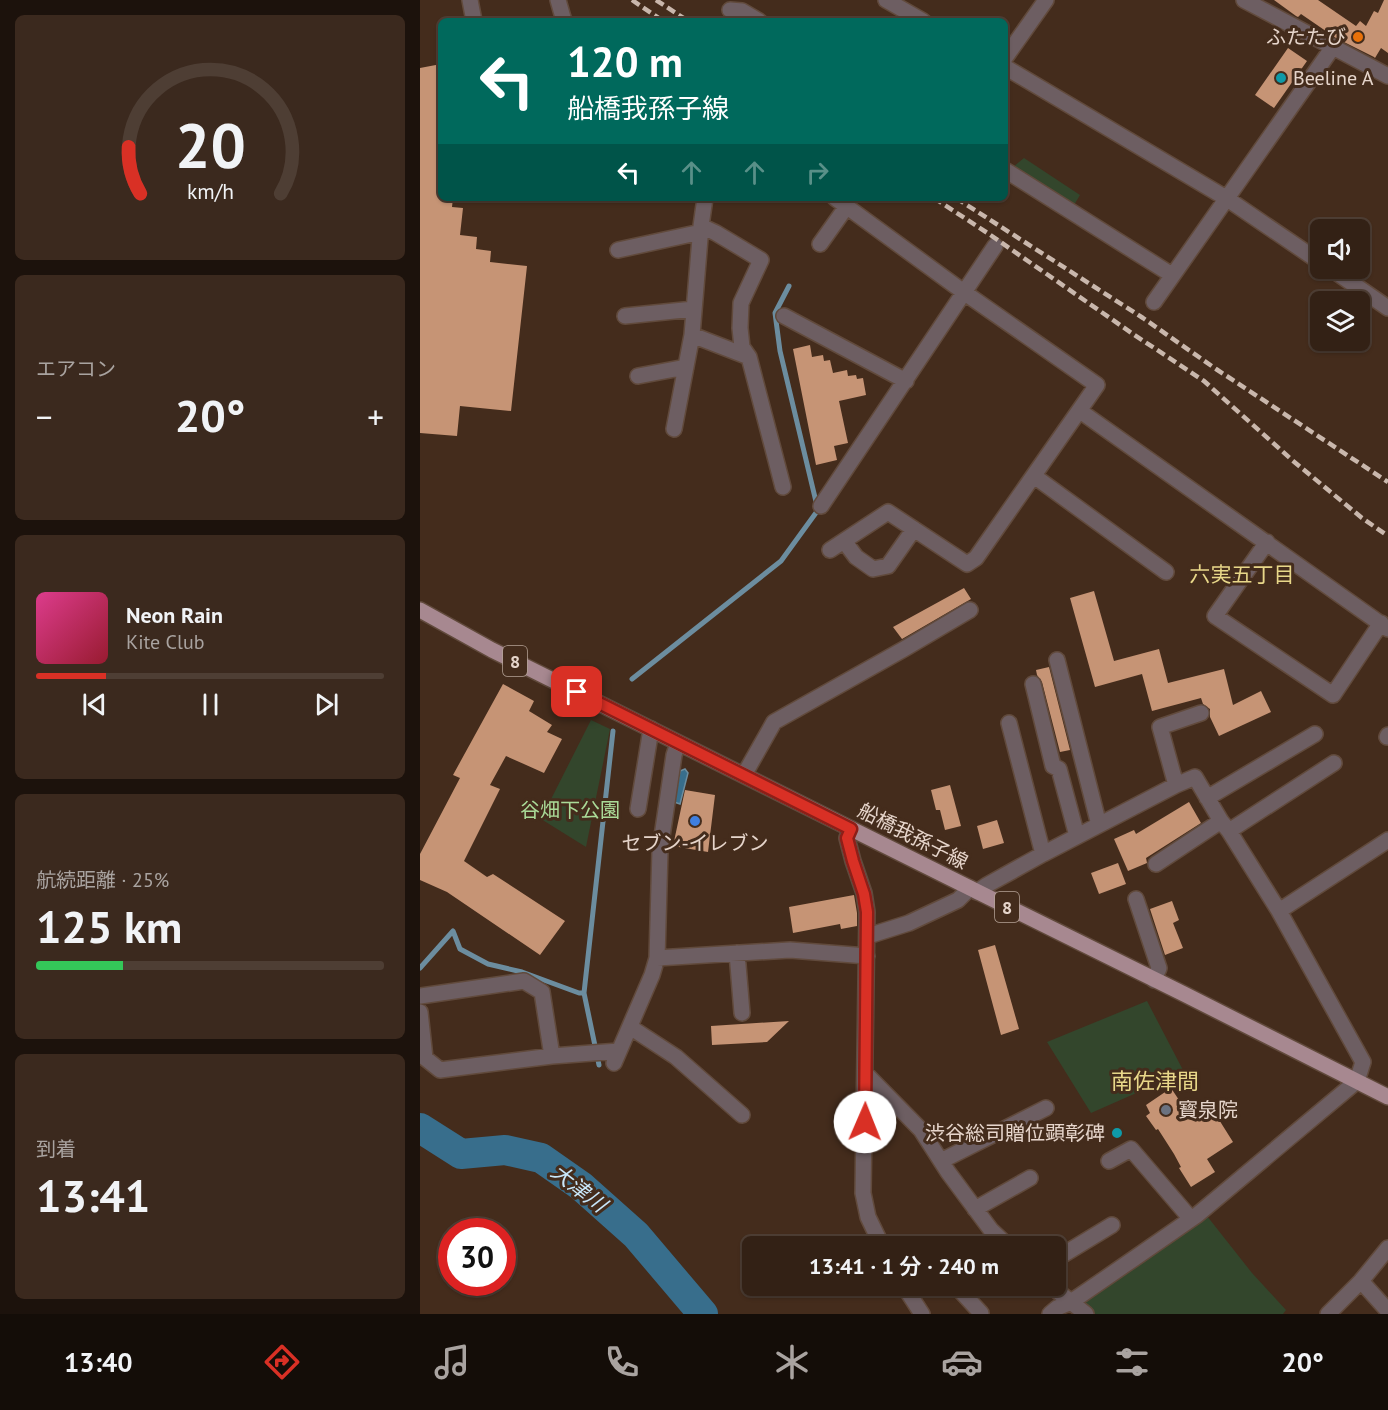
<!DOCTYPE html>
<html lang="ja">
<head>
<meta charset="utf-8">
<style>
  body { margin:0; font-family:"PT Sans","Noto Sans JP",sans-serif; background:#3b291e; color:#f1f3f6; height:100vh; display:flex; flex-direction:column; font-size:22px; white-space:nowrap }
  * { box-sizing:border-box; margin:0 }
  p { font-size:20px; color:#a9a3a0 }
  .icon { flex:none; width:33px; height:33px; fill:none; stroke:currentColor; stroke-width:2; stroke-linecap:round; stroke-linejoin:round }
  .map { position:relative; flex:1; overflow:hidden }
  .details { display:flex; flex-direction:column; gap:15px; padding:15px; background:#1c120c; width:420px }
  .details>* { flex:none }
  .banner { position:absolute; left:18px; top:18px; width:570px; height:183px; border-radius:9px; box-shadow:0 2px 4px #0004,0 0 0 2px #4e3e34; background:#00695c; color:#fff; overflow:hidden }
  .fabs { position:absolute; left:890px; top:219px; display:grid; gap:12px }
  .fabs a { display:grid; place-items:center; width:60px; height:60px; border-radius:9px; background:#332115; box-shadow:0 2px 4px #0004,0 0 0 2px #4e3e34; font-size:30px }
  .speed { position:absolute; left:18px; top:1218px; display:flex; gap:12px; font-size:30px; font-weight:700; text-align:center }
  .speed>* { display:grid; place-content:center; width:78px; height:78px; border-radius:50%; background:#332115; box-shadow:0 2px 4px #0004,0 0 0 2px #4e3e34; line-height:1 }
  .speed .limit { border:9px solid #d22; background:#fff; color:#111 }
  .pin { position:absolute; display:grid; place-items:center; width:51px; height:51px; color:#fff; margin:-26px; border-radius:12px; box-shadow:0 3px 9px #0006 }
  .me { position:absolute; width:66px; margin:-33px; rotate:1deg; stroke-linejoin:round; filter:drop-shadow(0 0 4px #0008) }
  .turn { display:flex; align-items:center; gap:21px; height:126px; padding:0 30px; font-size:27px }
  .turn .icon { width:78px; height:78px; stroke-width:2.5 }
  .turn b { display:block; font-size:42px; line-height:51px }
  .lanes { display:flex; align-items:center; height:57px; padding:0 30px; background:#0003; justify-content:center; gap:30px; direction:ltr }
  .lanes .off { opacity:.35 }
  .big { font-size:45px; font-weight:600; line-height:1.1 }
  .details .card { flex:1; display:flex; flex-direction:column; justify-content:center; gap:9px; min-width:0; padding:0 21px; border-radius:9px; background:#3b291e }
  .details .dial { align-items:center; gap:0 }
  .dial svg { height:156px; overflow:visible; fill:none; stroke:#4e3e34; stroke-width:7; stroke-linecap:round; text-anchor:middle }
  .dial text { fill:#f1f3f6; stroke:none }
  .song { display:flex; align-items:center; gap:18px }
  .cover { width:72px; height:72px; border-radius:9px; background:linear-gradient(135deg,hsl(330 70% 55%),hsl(350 70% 35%)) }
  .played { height:6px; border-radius:3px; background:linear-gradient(90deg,#d93025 20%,#4e3e34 20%) }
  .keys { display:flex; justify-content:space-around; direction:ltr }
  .heat { display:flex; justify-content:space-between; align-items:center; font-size:33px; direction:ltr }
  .charge { height:9px; border-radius:4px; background:linear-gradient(90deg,#34c759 25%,#4e3e34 0) }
  .trip { position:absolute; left:322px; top:1236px; width:324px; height:60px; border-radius:9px; background:#332115; box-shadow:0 2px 4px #0004,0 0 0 2px #4e3e34; font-weight:600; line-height:60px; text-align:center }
  .menu { display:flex; height:96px; justify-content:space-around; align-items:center; background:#140d08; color:#a9a3a0 }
  .menu .icon { width:42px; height:42px }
  .menu .current { color:#d93025 }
  .menu b { font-size:27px; color:#f1f3f6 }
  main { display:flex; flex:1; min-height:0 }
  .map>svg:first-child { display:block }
</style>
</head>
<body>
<main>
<section class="details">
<div class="card dial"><svg viewBox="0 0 100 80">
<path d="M14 69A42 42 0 1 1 86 69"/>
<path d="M14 69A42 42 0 0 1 8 45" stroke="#d93025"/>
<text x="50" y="56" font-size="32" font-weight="700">20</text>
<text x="50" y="72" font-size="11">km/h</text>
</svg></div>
<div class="card"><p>エアコン</p>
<div class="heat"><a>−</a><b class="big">20°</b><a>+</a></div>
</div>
<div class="card">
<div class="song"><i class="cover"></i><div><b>Neon Rain</b><p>Kite Club</p></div></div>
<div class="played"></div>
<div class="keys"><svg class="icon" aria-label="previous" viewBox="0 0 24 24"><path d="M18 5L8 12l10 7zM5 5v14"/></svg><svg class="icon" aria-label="pause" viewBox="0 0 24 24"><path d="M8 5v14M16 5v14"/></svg><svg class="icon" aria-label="next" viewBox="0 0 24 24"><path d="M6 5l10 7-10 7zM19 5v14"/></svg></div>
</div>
<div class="card"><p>航続距離 · 25%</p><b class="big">125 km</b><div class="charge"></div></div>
<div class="card"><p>到着</p><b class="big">13:41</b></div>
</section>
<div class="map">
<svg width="968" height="1314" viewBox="0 0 968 1314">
  <rect width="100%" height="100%" fill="#442c1c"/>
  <path fill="#33462c" d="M604,158l56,37 -6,10 -61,-38z
    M171,720l19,9 -24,118 -45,-28z
    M727,1001l37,71 -93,41 -44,-71z
    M787,1216l45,57 34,37 -3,4h-192l-9,-13z"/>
  <path fill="#386e8c" stroke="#6c8d9f" stroke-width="1.5" d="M265,769l3,4 -8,31 -6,-2 6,-31z"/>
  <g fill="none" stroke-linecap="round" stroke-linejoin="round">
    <path stroke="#6c8d9f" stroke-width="5" d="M212,679l149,-118 37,-51 -38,-159 -5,-38 14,-27
      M0,968l33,-37 7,18 28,15 34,8 57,21h5
      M179,1065l-15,-72 29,-262"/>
    <path stroke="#386e8c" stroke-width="30" d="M0,1128l41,26 44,-4 36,8 40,28 55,49 67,79"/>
  </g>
  <path fill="#c69475" d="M854,0h44l38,26 4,-5 6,5 8,-15 4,2 6,-13h4v53l-7,-5 -6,10 -1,-1 -38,-19 -35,-24 -3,3 -2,-1z
    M868,48l19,13 -33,47 -19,-13z
    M21,64v134h12l-1,9 11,1 -3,27 17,2 -1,12 15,2 -1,11 37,4 -16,145 -51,-5 -3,30 -37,-3v-365z
    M390,345l2,12 11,-2 1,6 6,-1 3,13 14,-3 1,6 8,-1 1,4 6,-1 3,17 -27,6 9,42 -14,3 3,14 -21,5 -23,-116z
    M544,588l7,11 -69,40 -9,-12z
    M674,591l20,70 45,-12 9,34 56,-14 9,36 28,-14 10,21 -52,24 -9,-19v-8l-7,-5 -2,-6 -49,13 -10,-37 -47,13 -25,-89z
    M629,667l21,83 -10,2 -18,-70 -5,-7 -1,-5z
    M83,684l31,17 -5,10 23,14 -5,7 15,7 -18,34 -38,-17 -16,29 10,4 -36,72 23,16 6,-3 72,47 -25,34 -93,-63 -27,-12v-26l40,-76 -7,-3z
    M530,785l11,41 -16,4 -5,-20h-4l-5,-20z
    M265,790l30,5 -7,57 -35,-6z
    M769,802l12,21 -55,35 1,5 -19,8 -14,-32 20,-9 2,4z
    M577,820l7,23 -21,6 -6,-23z
    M698,863l8,21 -27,10 -8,-21z
    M434,895l3,18v13l-16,3 -1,-5 -47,9 -4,-26z
    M752,901l7,19 -6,3 10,25 -18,7 -15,-46z
    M575,945l24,84 -18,6 -23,-85z
    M369,1021l-22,21 -55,3 -1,-19z
    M751,1088l16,24 19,-13 27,43 -26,17 8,13 -24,15 -12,-19 2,-1 -7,-13 -16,-25 -2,1 -10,-14 4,-3 -4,-8z"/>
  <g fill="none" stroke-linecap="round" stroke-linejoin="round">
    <g stroke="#614a3c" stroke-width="18">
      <path id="minor" d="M50,0l4,21
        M138,0l6,21
        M466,0l37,21
        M824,0l144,76
        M310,10l12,1 17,10
        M585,58l41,-58
        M585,67l221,131 94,64
        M585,170l167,105
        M281,226l15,7 45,27 -20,43 -1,25 2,19 7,10 34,130
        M400,244l27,-38
        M198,250l83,-18
        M910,268l58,40
        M734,302l179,-255
        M205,316l69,-7
        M364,316l122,65
        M272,335l57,22
        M218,376l48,-9
        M660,411l308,218
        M254,429l18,-94 9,-109 4,-28
        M614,476l132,96
        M401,506l174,-260
        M424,541l12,16 17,12 15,-3 26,-37
        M847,542l-52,74 118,79 48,-72
        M410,550l58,-38 79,52 9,-6 121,-173 -132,-92 -130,-95
        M637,660l42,165
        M613,684l20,82 6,3 18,67
        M589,723l34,131
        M967,737l1,-2
        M324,775l30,-53 130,-73 66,-39
        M756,785l-16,-58 41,-14
        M787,798l108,-64
        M218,809l13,-80
        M431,829l-4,9 6,23 11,32 3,19 -4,281 5,24 14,29
        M809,831l105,-68
        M736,864l65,-43
        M557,892l10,-7 56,-31 133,-69 19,-8 26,44 8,10 50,80 84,151 -6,19 -160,134 -65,45 -61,42 -14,6 -7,6
        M716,899l23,69 -5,12
        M859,911l109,-71
        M448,936l41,-13 49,-23 12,-12
        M317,953l5,60
        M237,958l133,-8 77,6
        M0,996l104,-15 18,11 10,64
        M0,1012l5,46 15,12 112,-14 67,-5
        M210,1027l46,30 66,58
        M194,1063l38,-88 5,-17 3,-108 14,-95 4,-12
        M446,1074l55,56 27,42 43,58 17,16
        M521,1161l105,-53
        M689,1161l22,-12 60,70
        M555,1209l55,-31
        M636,1259l56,-34
        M941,1281l27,30
        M484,1286l18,28
        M536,1286l25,27
        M631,1286l35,28
        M908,1314l33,-33 27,-33"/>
    </g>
    <g stroke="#614a3c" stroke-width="18">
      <path id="major" d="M0,610l72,40 478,238 214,106 204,103"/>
    </g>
    <use href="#minor" stroke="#6d5e62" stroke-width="15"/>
    <use href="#major" stroke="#a78890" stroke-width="15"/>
    <path stroke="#c9b7ac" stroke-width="4.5" stroke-dasharray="9 4.5" stroke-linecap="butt" d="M212,0l31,21
      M236,0l32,21
      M514,198l55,36 144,100 71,47 88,79 70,58 26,18
      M536,198l187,120 73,51 172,113"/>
  </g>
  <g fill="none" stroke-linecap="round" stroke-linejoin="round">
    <g stroke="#8d1f18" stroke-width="15">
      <path id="route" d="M157,692l274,137 -4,9 6,23 11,33 3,18 -2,210"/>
    </g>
    <use href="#route" stroke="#d93025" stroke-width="10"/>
  </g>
  <circle fill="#e8710a" stroke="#442c1c" stroke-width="2" cx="938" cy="37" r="6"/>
  <g fill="#0f9aa8" stroke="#442c1c" stroke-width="2">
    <circle cx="861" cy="78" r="6"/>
    <circle cx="697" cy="1133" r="6"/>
  </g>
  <circle fill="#3f7fe0" stroke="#442c1c" stroke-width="2" cx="275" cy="821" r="6"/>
  <circle fill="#6b7280" stroke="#442c1c" stroke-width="2" cx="746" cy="1110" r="6"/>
  <g text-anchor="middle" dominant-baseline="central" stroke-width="6" stroke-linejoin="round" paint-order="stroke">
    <g fill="#442c1c" stroke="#b5a296" stroke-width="1.5">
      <rect x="83" y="646" width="24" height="30" rx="4.5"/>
      <rect x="575" y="892" width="24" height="30" rx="4.5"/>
    </g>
    <g font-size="18" font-weight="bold" fill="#e6d5cb">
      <text x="95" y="661">8</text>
      <text x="587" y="907">8</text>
    </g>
    <g font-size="20" fill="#e6d5cb" stroke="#442c1c" text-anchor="end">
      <text x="926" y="37">ふたたび</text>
      <text x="873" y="78" text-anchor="start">Beeline A</text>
      <text x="275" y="843" text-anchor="middle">セブン-イレブン</text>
      <text x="758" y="1110" text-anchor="start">寳泉院</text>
      <text x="685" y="1133">渋谷総司贈位顕彰碑</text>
    </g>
    <g font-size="20" fill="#aadb98" stroke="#442c1c">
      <text x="150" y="810">谷畑下公園</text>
    </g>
    <g font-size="20" fill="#e6d5cb" stroke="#442c1c">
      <text transform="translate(493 836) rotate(27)">船橋我孫子線</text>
    </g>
    <g font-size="21" fill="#e8d789" stroke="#442c1c">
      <text x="822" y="574">六実五丁目</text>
    </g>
    <g font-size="21" font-style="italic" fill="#c8e7fa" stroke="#442c1c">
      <text transform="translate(159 1188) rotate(38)">大津川</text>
    </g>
    <g font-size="22" fill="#e8d789" stroke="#442c1c">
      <text x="735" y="1081">南佐津間</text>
    </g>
  </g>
</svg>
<div class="fabs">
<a><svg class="icon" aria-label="sound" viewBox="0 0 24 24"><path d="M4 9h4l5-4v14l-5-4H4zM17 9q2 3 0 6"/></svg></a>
<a><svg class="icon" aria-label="layers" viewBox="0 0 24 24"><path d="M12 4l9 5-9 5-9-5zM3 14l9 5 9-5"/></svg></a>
</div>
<div class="speed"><div class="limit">30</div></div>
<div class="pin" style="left:157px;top:692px;background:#d93025"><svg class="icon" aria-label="arrive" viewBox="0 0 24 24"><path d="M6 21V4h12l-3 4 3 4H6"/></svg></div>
<svg class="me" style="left:445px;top:1122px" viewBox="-20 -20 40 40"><circle r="19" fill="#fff"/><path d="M0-13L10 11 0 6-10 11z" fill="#d93025"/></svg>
<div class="trip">13:41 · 1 分 · 240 m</div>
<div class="banner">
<div class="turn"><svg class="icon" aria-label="left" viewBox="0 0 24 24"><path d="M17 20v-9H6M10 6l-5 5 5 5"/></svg><div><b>120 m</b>船橋我孫子線</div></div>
<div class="lanes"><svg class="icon" aria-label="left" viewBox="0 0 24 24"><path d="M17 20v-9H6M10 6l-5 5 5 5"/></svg><svg class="icon off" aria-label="ahead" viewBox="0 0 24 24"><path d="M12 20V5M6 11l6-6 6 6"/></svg><svg class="icon off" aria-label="ahead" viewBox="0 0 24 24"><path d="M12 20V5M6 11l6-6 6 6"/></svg><svg class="icon off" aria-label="right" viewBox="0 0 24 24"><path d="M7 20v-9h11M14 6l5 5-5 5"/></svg></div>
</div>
</div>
</main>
<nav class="menu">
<b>13:40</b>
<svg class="icon current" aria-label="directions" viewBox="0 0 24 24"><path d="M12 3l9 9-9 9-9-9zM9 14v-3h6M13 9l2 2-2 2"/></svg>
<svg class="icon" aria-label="music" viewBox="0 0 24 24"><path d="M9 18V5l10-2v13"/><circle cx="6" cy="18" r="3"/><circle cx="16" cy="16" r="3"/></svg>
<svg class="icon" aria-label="phone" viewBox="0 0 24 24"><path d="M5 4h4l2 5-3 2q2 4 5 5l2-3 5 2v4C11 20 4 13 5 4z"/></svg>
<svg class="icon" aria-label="climate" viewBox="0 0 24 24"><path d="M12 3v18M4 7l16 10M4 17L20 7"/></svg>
<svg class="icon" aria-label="car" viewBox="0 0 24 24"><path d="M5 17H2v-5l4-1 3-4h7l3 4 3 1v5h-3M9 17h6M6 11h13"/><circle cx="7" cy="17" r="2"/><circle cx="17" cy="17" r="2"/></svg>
<svg class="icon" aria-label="filters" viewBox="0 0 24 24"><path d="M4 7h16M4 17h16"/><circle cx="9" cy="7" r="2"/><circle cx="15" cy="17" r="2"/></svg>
<b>20°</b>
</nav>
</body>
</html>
